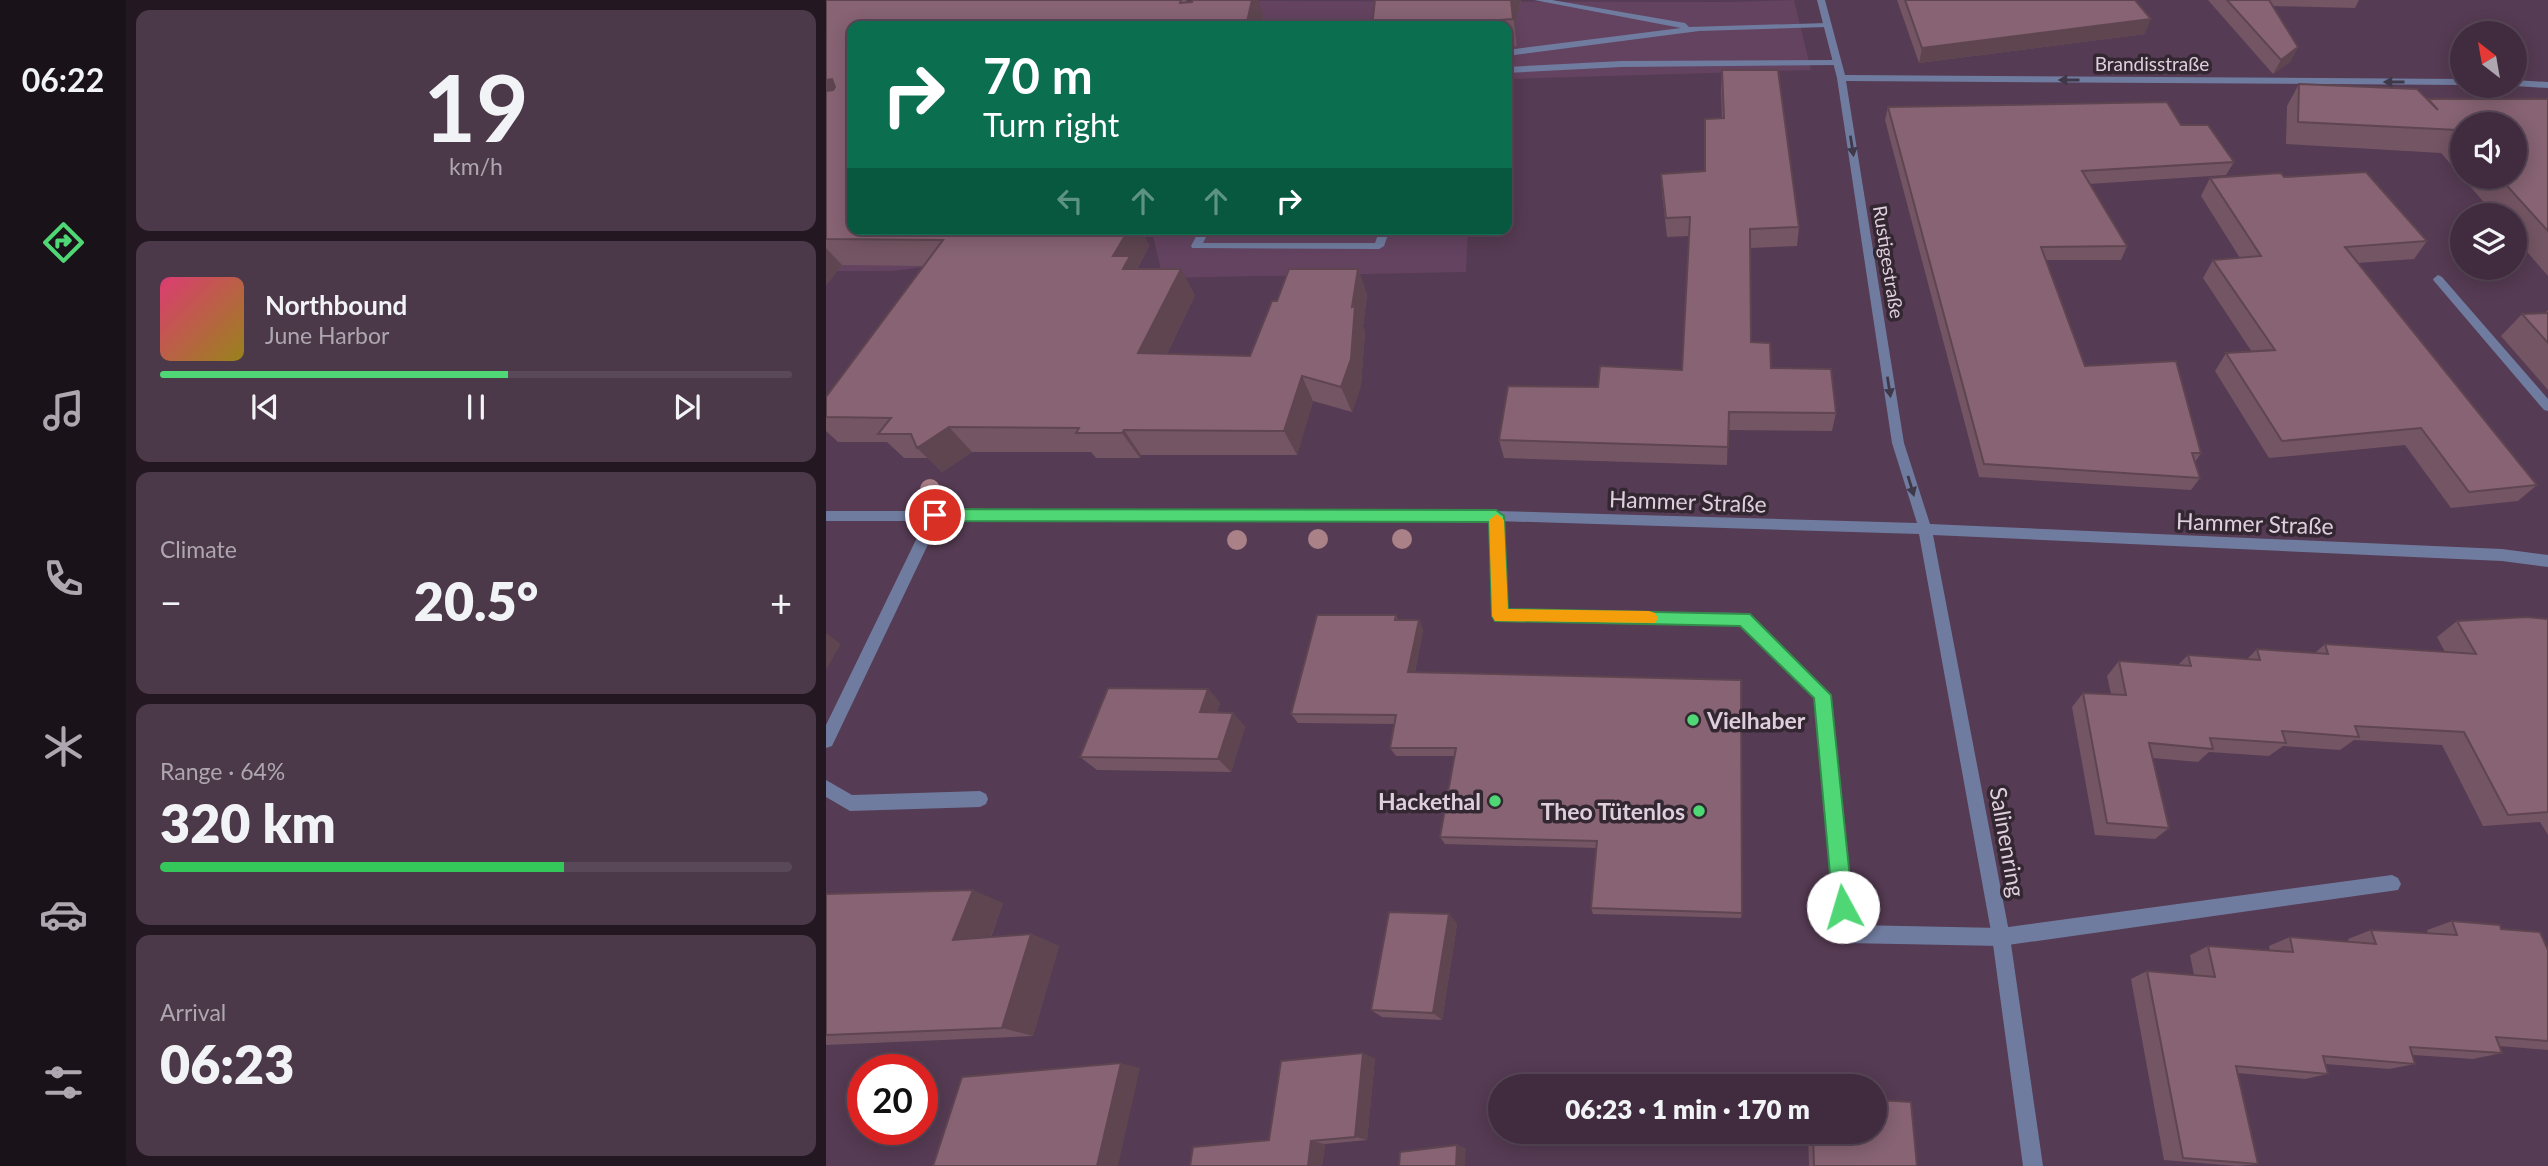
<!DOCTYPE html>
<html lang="en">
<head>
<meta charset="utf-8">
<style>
  body { margin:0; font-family:Lato,sans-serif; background:#4b3849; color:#f1f3f6; height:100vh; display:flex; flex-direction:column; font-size:26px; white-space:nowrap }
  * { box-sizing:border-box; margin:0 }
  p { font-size:23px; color:#aea7b0 }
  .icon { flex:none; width:38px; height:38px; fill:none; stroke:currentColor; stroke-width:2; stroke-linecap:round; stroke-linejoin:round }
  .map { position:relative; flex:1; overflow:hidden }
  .side { display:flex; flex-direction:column; gap:10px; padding:10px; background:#231822; width:700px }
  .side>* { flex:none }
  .guide { position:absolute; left:21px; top:21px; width:665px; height:214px; border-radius:14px; box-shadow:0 4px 18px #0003,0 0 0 2px #594858; background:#0b6e4f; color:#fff; overflow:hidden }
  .needle { width:46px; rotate:329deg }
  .fabs { position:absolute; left:1624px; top:21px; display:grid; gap:14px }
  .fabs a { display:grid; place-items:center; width:77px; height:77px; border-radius:50%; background:#402c3e; box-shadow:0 4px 18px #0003,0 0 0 2px #594858; font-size:35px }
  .speed { position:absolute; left:21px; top:1054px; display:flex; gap:14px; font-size:35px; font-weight:700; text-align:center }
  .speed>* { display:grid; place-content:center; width:91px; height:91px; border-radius:50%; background:#402c3e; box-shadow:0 4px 18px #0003,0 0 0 2px #594858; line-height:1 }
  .speed .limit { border:10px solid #d22; background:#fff; color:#111 }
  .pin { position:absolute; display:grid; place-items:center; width:60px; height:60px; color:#fff; margin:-30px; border:4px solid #fff; border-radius:50%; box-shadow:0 2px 7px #0007 }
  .me { position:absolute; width:77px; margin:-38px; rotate:354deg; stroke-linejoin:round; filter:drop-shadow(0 0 5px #0008) }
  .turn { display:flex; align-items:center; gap:24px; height:147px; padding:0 21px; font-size:32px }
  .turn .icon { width:91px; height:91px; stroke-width:2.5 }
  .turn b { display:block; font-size:49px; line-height:60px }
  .lanes { display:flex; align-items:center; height:66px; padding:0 21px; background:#0003; justify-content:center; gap:35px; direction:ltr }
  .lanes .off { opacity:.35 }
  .big { font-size:52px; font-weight:800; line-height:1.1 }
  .side .tile { flex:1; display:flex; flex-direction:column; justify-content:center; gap:10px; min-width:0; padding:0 24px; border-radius:14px; background:#4b3849 }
  .side .dial { align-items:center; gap:0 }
  .dial b { font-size:91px; line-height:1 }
  .song { display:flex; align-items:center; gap:21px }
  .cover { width:84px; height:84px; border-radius:10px; background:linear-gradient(135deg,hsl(340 70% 55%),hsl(50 70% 35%)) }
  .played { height:7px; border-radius:4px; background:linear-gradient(90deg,#4fd675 55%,#594858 55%) }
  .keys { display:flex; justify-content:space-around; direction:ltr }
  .heat { display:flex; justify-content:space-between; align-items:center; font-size:38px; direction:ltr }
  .charge { height:10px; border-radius:5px; background:linear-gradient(90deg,#34c759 64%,#594858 0) }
  .trip { position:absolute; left:662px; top:1074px; width:399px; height:70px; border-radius:35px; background:#402c3e; box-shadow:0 4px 18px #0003,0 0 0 2px #594858; font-weight:800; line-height:70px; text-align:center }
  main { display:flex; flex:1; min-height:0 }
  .menu { display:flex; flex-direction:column; width:126px; justify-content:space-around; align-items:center; background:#1a1219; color:#aea7b0 }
  .menu .icon { width:49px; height:49px }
  .menu .on { color:#4fd675 }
  .menu b { font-size:32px; color:#f1f3f6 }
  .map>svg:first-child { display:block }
</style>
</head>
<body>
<main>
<nav class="menu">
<b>06:22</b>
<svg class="icon on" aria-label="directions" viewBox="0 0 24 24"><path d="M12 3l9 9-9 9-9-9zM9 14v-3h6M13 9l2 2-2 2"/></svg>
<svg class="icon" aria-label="music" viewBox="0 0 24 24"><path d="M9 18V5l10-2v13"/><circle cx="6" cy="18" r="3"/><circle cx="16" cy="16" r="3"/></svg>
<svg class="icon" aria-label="phone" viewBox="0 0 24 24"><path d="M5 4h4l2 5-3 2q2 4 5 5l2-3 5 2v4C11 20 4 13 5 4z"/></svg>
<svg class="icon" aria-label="climate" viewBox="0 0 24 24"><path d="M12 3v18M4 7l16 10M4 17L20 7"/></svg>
<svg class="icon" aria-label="car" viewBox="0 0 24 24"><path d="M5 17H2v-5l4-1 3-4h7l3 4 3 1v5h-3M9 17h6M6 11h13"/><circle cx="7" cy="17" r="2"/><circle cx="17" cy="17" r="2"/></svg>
<svg class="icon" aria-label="filters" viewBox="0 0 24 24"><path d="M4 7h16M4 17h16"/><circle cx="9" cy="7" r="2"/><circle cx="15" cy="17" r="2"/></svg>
</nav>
<section class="side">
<div class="tile dial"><b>19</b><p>km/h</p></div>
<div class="tile">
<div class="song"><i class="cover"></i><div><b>Northbound</b><p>June Harbor</p></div></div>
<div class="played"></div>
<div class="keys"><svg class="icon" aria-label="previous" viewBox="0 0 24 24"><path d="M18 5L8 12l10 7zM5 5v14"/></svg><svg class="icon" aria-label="pause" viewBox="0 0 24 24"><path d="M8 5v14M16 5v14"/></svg><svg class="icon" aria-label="next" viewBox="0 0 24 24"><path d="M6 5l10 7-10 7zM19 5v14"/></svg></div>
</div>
<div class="tile"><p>Climate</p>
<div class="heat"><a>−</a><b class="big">20.5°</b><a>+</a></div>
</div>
<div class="tile"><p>Range · 64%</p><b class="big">320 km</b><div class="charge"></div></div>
<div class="tile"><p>Arrival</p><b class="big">06:23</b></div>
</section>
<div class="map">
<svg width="1722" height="1166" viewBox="0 0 1722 1166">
  <rect width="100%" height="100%" fill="#553b53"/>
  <path fill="#634360" d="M0,0l901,2 67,-2 17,70 -304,9v-53h-655v203h616l-2,43 -303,6 -10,-42 -260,35h-67z"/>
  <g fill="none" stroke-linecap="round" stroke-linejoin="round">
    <path fill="#707c9f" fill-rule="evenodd" d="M708,0h18l133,23 4,4 138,-4 4,2 -4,2 -128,4 -192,25v-6l174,-22z
      M1011,60l3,1v4l-218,2 -115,6v-6l115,-6z
      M374,229h10l-7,14h172l5,-14h10l-6,17 -5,3 -187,-1 -1,-2z
      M1612,275l4,2 106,122v12l-4,-1 -110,-129 -1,-2z
      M109,510l7,5 -110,231 -6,2v-23l102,-210z
      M670,511l7,5 4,94 237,3 5,2 78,75 3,5 24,230 147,3 391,-53 6,3 3,6 -3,6 -397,56 -155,-3 -6,-3 -3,-6 -22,-236 -74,-73 -246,-5 -2,-4 -4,-100z
      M0,780l26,15 128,-4 6,3 2,5 -2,5 -6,3 -130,4 -24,-14z"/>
    <path fill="#707c9f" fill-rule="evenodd" d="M991,0h8l20,75 617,4v6l-616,-4 58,362 26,81 572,25 46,6v12l-46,-6 -569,-26 77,402 33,229h-20l-31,-229 -73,-403 -423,-13h-670v-10h670l421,12 -25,-80 -55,-365z
      M1689,80l33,2v6l-33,-2z"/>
  </g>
  <g fill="#aa8187">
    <circle cx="104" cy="489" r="10"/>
    <circle cx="492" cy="539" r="10"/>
    <circle cx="576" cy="539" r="10"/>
    <circle cx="411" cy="540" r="10"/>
  </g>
  <path fill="#745563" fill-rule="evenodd" d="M0,0h360l1,2 76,14 -2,10h-409v203h298l-5,9 4,8 -12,23 58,26 -28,59 83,2 27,-55 81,-32 9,26 -4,31 2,6 -4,53 -9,27 -39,-11 -16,54h-156l-1,3h-44l-5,-6h-119l-30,20 -14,-14h-24l-17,-16h-49l-12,-11v-34l98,-131 -82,-1 -16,20z
    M549,0h146l-6,25 2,21 -10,1v-21h-135z
    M1071,0h238l10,34 -226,29z
    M1382,0h151l-4,8 -83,-2 26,41 -8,15 -17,12z
    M896,70l77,157 -2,19 -47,2 1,94 20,26 65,45 -4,18 -104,-1 -1,35 -223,-7 -5,-18 99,-53 84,-17 7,-134 -22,1 -5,-44 -1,-19 44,-3 17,-53 -1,-29z
    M1473,84l129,16 120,-1v177l-33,-38v-23h-20l-54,-62 -155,-9 1,-38zM1636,124l53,53h-53z
    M1062,107l293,18 53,37 -8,13 -137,9 38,62 -6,14h-75l39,106 116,87 -6,9 5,16 -9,12 -212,-13 -94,-357z
    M1458,177l143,64 -13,18 -56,4 179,222 -19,16 -67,7 -46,-63 -136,13 -54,-87 11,-18 26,-1 -49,-74 10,-18 27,-2 -39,-62 9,-18z
    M1722,310v80l-47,-54 21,-22 23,-1z
    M570,615l2,5h21l4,10 -8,42 327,241 -1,5 -148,-4 -2,-6 5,-60 -151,-4 -5,-7 15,-81h-59l-6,-8 5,-24 -97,-1 -7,-9z
    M1722,619v216l-8,-13 -57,4 -41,-81 -88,-5 -14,10 -57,-4 -14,10 -60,-4 -11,10 -45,-4 16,70 -14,11 -60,-4 -23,-128 11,-14 28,1 -4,-18 12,-15 59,4 10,-10 59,4 10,-10 58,4 10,-9 120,8 -8,-15 20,-16z
    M382,689l12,14 -3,10h16l12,14 -14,45 -134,-2 -17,-13z
    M0,894l177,9 -12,34 40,-3 28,12 -26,90 -207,9z
    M623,914l8,10 -15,96 -60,-3 -11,-7z
    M1626,921l49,8 47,21v100l-49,-4 3,7 -29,6 -60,-4 2,9 -26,5 -64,-5 3,10 -23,5 -68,-6 21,91 -21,2 -73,-6 -33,-181 16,-8 47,4 -4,-20 18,-9 62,5 -1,-5 21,-9 59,5 -1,-3 23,-9 57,3 -1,-3z
    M549,1058l-8,82 -42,4 -3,22h-132l79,-26z
    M1053,1100l38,66h-108l-1,-34h66z"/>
  <path fill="#5e4550" d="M426,0h6l5,16 -2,10h-15z
    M685,0h10l-6,25 2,21z
    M1325,19l-6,15 -226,29 3,-15z
    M1472,47l-8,15 -17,12 8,-14z
    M6,79l20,25 -26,4v-28z
    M303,229h21l-5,9 4,8 -12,22 8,14 -15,-2 -17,-24z
    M0,248l16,17 -16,20z
    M355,269l14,26 -40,84 -17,-26z
    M532,269l9,26 -4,31 2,6 -4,53 -9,27 -11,-25z
    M476,376l11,25 -16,54 -13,-24z
    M123,427l23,25 -30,20 -25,-24z
    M298,430l17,25 -1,3 -18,-25z
    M593,620l4,10 -10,51 -5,-9z
    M0,633l15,11 -15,26z
    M382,689l12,14 -7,23 -13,-14z
    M407,713l12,14 -14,45 -13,-13z
    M147,890l30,13 -18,49 -32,-12z
    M623,914l8,10 -15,96 -9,-7z
    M205,934l28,12 -26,90 -31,-8z
    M537,1053l12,5 -8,82 -12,-3z
    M295,1063l19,5 -22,98h-21z
    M485,1141l14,3 -3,22h-14z
    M631,1145l9,3 -1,18h-9z"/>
  <path fill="#876373" stroke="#5e4550" stroke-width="2" d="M0,0h355l-1,3 12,-1 1,-2h59l-6,26h-394v203h277l-16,27h17l-7,13h58l-43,84 112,3 22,-55h5l12,-32h69l-6,38 3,-1 -4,53 -10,28 -39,-11 -18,55 -160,-1 -2,3h-46l3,-5 -130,-1 -32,21 -6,-14h-33l13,-16 -65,-1v-20l117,-157 -117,-1v-148l7,-1 2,-3 -3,-8 -6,1z
    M549,0h136l2,19 -91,7h-50z
    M1079,0h230l16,19 -229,29z
    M1401,0h42l29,47 -17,13z
    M896,70h56l21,157 -49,2 1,113 19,1 1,25 60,1 5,44 -107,-1 -1,35 -229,-7 9,-54 90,1 2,-21 82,4 8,-153 -24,1 -5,-44 44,-3v-52l19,-1z
    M1473,84l118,5 21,21 -10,-11h120v132l-49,-54h16v-53h-53v13l-5,-7 -159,-8z
    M1341,102l14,23h27l26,37 -152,9 45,75 -86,1 44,119 91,-5 25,92h-9l8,25 -216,-14 -96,-357z
    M1540,172l61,69 -82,6 192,238 -68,7 -48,-64 -139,13 -56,-88 49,-3 -62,-90 48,-4 -51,-78 71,-5 3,4z
    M1722,313v30l-26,-29z
    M491,615h79l-1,5h24l-11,52 333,8 1,233 -151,-5 6,-67 -157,-4 16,-89h-66l6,-33 -105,-1z
    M1701,617l21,2v193l-40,3 -44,-83 -109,-6 4,11 -77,-6 4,12 -76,-5 3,11 -64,-6 20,85 -62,-5 -24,-130 43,2 -7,-34 72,5 -3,-11 72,5 -3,-11 71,5 -3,-10 151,10 -19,-33z
    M282,688l100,1 -8,23 33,1 -15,46 -138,-2z
    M147,890l-20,50 78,-6 -29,94 -176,7v-141z
    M563,912l60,2 -16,99 -62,-3z
    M1626,921l48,4 1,4 39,3 8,18v91l-52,-4 6,16 -92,-6 5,17 -92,-8 5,18 -92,-8 22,98 -75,-6 -36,-187 68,6 -7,-31 85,6 -3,-15 86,7 -5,-14 86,5z
    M537,1053l-8,84 -44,4 -3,25h-118l3,-19 76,-7 12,-79z
    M295,1063l-24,103h-164l29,-89z
    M1048,1097h5v3l32,2 6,64h-103l-1,-34h61z
    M631,1145l-1,21h-57l1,-14z"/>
  <defs><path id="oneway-solid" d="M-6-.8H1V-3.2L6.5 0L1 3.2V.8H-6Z" transform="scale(1.75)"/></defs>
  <g fill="#3f3848">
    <use href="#oneway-solid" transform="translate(1243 80) rotate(-180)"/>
    <use href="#oneway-solid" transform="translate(1568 82) rotate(-180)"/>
    <use href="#oneway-solid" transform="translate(1026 146) rotate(81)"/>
    <use href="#oneway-solid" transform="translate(1063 387) rotate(81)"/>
    <use href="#oneway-solid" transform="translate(1085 486) rotate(73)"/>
  </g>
  <path fill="#4fd675" stroke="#338b4c" stroke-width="2" d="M109,509l561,1 8,6 4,93 242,5 81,81 22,212 -3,7 -7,3 -7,-3 -3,-7 -19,-209 -74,-72 -245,-5 -3,-5 -3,-94 -554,-1 -8,-6z"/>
  <path fill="#f59e0b" d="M671,514l7,6 4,89 141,2 6,2 3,5 -3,5 -160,-2 -3,-5 -3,-96z"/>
  <g fill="#4fd675" stroke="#332732" stroke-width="2.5">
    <circle cx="867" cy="720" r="7"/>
    <circle cx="669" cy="801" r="7"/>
    <circle cx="873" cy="811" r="7"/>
  </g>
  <g text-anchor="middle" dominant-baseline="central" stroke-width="7" stroke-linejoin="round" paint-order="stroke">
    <g font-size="19" fill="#dfcfdd" stroke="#332732">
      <text x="1326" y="63">Brandisstraße</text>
      <text transform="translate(1063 262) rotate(81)">Rustigestraße</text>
    </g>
    <g font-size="23" fill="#dfcfdd" stroke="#332732">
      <text transform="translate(862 501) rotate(2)">Hammer Straße</text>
      <text transform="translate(1429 523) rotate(2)">Hammer Straße</text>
      <text transform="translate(1182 842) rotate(80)">Salinenring</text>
    </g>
    <g font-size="23" font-weight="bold" fill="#dfcfdd" stroke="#332732" text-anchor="end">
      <text x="881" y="720" text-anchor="start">Vielhaber</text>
      <text x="655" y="801">Hackethal</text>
      <text x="859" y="811">Theo Tütenlos</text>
    </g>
  </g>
</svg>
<div class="fabs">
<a><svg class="needle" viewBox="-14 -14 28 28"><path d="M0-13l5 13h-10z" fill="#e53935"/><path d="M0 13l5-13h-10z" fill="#aea7b0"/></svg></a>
<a><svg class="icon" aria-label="sound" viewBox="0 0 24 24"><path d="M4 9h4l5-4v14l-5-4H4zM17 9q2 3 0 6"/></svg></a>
<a><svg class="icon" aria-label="layers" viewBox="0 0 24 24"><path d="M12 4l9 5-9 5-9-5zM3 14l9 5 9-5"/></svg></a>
</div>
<div class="speed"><div class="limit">20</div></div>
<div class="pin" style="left:109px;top:515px;background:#d93025"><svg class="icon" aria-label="arrive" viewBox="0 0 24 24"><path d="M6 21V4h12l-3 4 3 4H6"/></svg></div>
<svg class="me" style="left:1017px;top:907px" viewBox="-20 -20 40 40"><circle r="19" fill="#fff"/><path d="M0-13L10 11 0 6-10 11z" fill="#4fd675"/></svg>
<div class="trip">06:23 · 1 min · 170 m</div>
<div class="guide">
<div class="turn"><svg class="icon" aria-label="right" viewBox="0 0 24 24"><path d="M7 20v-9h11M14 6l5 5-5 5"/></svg><div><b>70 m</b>Turn right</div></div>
<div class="lanes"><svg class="icon off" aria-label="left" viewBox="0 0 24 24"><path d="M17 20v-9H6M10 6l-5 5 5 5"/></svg><svg class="icon off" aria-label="ahead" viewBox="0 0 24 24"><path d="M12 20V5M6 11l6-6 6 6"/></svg><svg class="icon off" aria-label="ahead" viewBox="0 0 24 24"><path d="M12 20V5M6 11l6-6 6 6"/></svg><svg class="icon" aria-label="right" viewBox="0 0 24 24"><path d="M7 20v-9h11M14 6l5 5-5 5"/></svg></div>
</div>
</div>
</main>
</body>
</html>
